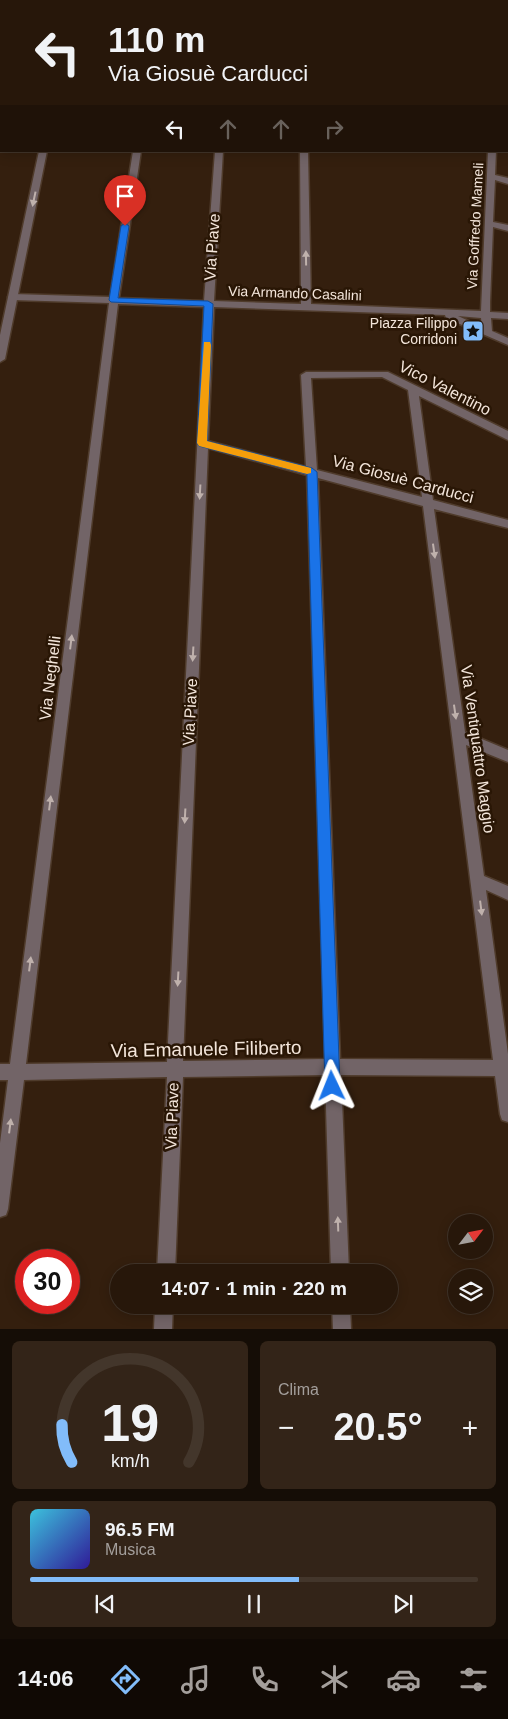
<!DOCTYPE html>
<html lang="it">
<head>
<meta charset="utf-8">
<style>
  body { margin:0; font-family:Helvetica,sans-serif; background:#332418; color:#f1f3f6; height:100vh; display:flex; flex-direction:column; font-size:19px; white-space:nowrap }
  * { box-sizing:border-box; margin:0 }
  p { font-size:16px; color:#a49f9c }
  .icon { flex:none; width:28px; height:28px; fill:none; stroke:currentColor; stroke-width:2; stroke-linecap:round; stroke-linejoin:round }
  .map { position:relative; height:1329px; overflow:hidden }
  .sheet { display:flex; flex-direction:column; gap:12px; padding:12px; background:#150d06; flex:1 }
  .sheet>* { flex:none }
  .hud { position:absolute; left:0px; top:0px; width:509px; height:152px; box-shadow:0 2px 12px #0003,0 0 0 1px #43362b; background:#27170a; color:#f1f3f6; overflow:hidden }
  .needle { width:32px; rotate:58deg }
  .fabs { position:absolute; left:448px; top:1214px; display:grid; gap:10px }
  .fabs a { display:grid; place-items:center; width:45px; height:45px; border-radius:50%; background:#27170a; box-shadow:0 2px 12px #0003,0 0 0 1px #43362b; font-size:25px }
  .speed { position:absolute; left:15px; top:1249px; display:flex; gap:10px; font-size:25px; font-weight:700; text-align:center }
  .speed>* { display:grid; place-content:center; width:65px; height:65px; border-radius:50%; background:#27170a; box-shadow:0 2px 12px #0003,0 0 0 1px #43362b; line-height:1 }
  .speed .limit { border:8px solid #d22; background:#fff; color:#111 }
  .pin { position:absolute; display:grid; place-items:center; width:42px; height:42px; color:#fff; margin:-51px -21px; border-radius:50% 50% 50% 0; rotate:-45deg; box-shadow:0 0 5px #0007 }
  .pin .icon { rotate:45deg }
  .me { position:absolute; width:55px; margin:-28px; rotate:358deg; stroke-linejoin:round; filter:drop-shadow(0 0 4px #0008) }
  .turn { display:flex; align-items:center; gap:18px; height:105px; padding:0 25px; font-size:22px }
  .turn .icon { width:65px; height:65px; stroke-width:2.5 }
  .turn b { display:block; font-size:35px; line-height:42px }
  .lanes { display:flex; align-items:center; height:48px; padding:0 25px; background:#0003; justify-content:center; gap:25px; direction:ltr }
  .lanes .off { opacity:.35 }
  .big { font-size:38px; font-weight:700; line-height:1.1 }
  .sheet .card { flex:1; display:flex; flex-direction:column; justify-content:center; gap:8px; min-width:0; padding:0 18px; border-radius:8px; background:#332418 }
  .sheet .dial { align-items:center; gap:0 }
  .dial svg { height:130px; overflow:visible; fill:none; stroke:#43362b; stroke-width:7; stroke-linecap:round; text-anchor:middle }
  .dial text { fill:#f1f3f6; stroke:none }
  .song { display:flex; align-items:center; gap:15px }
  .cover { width:60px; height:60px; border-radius:8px; background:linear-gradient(135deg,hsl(190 70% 55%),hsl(250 70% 35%)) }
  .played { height:5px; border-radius:2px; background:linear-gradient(90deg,#82bcfa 60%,#43362b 60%) }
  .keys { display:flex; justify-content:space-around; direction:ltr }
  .heat { display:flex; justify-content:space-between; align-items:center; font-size:28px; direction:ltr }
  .sheet .tiles { flex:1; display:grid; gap:12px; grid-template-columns:1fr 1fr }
  .card:last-child { grid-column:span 2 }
  .trip { position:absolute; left:110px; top:1264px; width:288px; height:50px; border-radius:25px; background:#27170a; box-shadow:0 2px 12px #0003,0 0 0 1px #43362b; font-weight:700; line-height:50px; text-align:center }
  .menu { display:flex; height:80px; justify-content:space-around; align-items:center; background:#100904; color:#a49f9c }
  .menu .icon { width:35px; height:35px }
  .menu .on { color:#82bcfa }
  .menu b { font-size:22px; color:#f1f3f6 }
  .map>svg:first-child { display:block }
</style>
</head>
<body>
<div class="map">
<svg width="508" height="1329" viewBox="0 0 508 1329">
  <rect width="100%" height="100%" fill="#341f0e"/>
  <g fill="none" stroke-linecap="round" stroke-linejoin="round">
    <g stroke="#4f3b2b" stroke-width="3">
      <path id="minor" d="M152,0h8v1h-7z
        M222,0h8v1h-7z
        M300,0h8v1h-7z
        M369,0h8v1h-7z
        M0,84h1v4h-1z
        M133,151h8l-22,147 85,3 11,-150h8l-9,150 87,3 -1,-153h8l3,153 170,7 7,-160h8l-1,24 13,3v6l-13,-4 -2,42 15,3v6l-15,-4 -3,75v10l18,1v6l-17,-1 1,13 16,7v7l-62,-27 -1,-3 -231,-8 -6,134 98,26 -5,-92 5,-3h82l120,59v9l-89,-44 14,104 75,20v8l-74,-19 31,223 43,18v12l-42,-17 18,131 24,10v14l-22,-10 22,164v68l-6,-2 -2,-6 -5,-38 -154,-1 8,197h-18l-6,-197 -142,2 -8,195h-18l10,-195 -143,3 -16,129 -2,6 -6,2v-74l8,-63h-8v-16h10l99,-761 -96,-3 -5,-3 5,-3 97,3zM118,304l86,3 -37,755 -141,2zM458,316l23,2 1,9zM382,377l26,13 14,107 -105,-27 -6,-92zM208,448l99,27 18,584 -142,2zM318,478l105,28 70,554 -153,-1z
        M155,1305h18l-1,24h-18z
        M332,1305h18l1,24h-18z"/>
    </g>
    <g stroke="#4f3b2b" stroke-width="3">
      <path id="tertiary" d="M72,0h8v1h-7z
        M39,151h8l-42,208 -5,3v-27z"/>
    </g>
    <use href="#minor" fill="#726467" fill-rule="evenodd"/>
    <use href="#tertiary" fill="#726467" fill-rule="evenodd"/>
  </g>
  <defs><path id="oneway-solid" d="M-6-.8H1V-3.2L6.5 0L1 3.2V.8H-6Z" transform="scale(1.25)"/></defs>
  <g fill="#bfb1ac">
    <use href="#oneway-solid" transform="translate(34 199) rotate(102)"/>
    <use href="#oneway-solid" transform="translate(306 258) rotate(-91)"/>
    <use href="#oneway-solid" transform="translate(200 492) rotate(93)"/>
    <use href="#oneway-solid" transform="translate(434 551) rotate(82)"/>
    <use href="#oneway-solid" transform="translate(71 642) rotate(-83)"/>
    <use href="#oneway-solid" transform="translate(193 654) rotate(93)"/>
    <use href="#oneway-solid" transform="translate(455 712) rotate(82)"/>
    <use href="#oneway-solid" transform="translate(50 803) rotate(-83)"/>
    <use href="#oneway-solid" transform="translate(185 816) rotate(93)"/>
    <use href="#oneway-solid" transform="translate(481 908) rotate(83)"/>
    <use href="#oneway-solid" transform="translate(30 964) rotate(-83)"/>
    <use href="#oneway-solid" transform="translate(178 979) rotate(93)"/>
    <use href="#oneway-solid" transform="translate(10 1126) rotate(-83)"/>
    <use href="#oneway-solid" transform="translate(338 1224) rotate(-92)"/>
  </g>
  <path fill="#1a73e8" stroke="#114b97" d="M125,223l4,3 -11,72 90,3 5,3 -6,137 105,27 5,4 23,614 -2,5 -6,2 -5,-2 -2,-5 -18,-612 -108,-28 -2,-3 7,-137 -93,-4 -2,-2 12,-74z"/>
  <path fill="#f59e0b" d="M204,342h6l1,3 -4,96 104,27v5l-4,1 -108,-28 -2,-3z"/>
  <defs>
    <g id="sight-square" transform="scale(1.125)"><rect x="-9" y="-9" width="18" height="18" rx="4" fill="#82bcfa" stroke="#291605"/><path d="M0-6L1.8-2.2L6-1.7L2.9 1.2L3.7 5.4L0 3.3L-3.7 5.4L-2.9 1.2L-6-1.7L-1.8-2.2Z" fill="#111"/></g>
  </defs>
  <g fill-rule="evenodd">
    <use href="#sight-square" x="473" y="331"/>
  </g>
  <g text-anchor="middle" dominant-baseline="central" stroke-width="5" stroke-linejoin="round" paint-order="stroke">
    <g font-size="14" fill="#f3e5da" stroke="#291605">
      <text transform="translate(475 226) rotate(-87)">Via Goffredo Mameli</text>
      <text transform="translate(295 293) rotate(2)">Via Armando Casalini</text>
    </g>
    <g font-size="14" fill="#f3e5da" stroke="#291605" text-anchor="end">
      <text x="457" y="323">Piazza Filippo<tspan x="457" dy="16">Corridoni</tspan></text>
    </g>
    <g font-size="16" fill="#f3e5da" stroke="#291605">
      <text transform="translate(212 247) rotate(-86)">Via Piave</text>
      <text transform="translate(445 388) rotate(27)">Vico Valentino</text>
      <text transform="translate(403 479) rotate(15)">Via Giosuè Carducci</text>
      <text transform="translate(50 678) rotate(-83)">Via Neghelli</text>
      <text transform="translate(190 712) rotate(-87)">Via Piave</text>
      <text transform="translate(478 749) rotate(82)">Via Ventiquattro Maggio</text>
      <text transform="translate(172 1116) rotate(-88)">Via Piave</text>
    </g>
    <g font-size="19" fill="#f3e5da" stroke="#291605">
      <text transform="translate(206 1049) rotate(-1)">Via Emanuele Filiberto</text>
    </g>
  </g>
</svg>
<div class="fabs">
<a><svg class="needle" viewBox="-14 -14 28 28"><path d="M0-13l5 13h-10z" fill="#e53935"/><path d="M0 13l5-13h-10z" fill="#a49f9c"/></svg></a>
<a><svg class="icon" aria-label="layers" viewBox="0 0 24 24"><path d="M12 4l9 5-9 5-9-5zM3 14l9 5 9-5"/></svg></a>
</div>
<div class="speed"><div class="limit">30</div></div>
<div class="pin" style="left:125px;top:226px;background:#d93025"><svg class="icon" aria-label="arrive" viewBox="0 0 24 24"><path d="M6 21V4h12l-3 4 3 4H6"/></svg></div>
<svg class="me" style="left:332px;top:1086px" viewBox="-20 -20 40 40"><path d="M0-17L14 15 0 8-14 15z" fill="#1a73e8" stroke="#fff" stroke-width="4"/></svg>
<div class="trip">14:07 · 1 min · 220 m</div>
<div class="hud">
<div class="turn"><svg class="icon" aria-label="left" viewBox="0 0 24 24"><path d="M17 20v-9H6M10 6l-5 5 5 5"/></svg><div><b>110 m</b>Via Giosuè Carducci</div></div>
<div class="lanes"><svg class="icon" aria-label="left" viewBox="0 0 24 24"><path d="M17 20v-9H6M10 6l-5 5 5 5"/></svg><svg class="icon off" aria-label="ahead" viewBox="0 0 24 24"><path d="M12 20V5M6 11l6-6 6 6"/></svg><svg class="icon off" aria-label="ahead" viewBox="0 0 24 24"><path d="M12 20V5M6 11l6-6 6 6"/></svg><svg class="icon off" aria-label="right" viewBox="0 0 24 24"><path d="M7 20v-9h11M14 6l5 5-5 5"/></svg></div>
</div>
</div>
<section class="sheet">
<div class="tiles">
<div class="card dial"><svg viewBox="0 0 100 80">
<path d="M14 69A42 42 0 1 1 86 69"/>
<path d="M14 69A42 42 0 0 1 8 46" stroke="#82bcfa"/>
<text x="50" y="56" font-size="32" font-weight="700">19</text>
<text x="50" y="72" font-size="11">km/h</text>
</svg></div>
<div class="card"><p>Clima</p>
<div class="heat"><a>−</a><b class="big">20.5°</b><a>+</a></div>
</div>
<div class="card">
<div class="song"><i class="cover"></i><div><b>96.5 FM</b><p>Musica</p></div></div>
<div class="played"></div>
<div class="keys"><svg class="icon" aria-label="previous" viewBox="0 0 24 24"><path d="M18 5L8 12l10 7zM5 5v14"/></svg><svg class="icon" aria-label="pause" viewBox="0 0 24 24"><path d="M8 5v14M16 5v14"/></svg><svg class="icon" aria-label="next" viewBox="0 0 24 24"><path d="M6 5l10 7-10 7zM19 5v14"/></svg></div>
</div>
</div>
</section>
<nav class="menu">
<b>14:06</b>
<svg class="icon on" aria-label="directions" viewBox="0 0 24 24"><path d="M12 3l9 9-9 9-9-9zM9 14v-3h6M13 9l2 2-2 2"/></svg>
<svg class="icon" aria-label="music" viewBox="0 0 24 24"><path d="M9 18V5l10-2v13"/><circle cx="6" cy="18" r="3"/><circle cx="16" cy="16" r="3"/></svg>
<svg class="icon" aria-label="phone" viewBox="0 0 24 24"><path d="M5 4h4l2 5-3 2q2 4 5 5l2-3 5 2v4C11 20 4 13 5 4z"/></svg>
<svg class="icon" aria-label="climate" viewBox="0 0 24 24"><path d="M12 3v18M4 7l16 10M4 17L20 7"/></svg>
<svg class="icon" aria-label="car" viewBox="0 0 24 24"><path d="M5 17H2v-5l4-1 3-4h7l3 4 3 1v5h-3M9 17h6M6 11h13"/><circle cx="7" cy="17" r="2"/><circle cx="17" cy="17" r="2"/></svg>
<svg class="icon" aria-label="filters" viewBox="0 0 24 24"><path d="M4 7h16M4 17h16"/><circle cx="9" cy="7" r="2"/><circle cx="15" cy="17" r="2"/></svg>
</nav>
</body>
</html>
